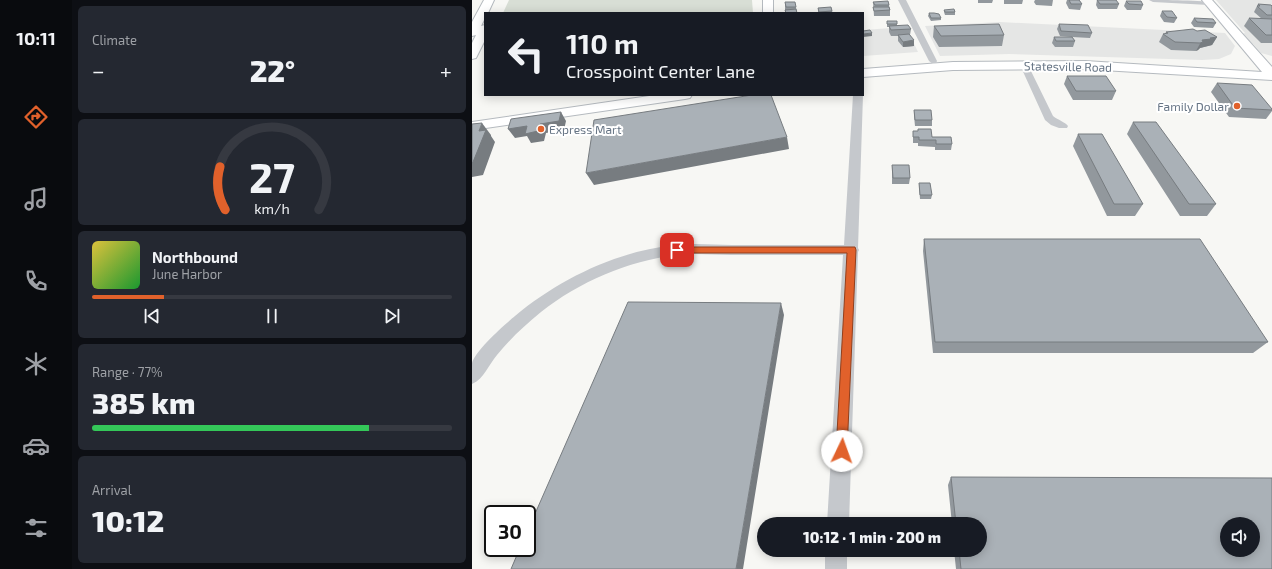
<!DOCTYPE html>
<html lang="en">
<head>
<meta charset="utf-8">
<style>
  body { margin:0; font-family:"Exo 2",sans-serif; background:#242831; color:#f1f3f6; height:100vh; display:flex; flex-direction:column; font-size:15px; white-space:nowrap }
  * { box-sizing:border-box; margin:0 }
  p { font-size:13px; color:#9ea1a6 }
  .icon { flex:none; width:22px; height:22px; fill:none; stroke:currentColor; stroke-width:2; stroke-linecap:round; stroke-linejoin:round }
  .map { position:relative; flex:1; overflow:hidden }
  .panel { display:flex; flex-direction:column; gap:6px; padding:6px; background:#0d0f14; width:400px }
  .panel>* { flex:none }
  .hud { position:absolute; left:12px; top:12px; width:380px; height:84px; border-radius:0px; box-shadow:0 2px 10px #0003; background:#171b24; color:#f1f3f6; overflow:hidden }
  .buttons { position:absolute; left:748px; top:517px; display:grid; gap:8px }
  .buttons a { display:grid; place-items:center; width:40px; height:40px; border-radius:50%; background:#171b24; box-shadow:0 2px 10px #0003; font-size:20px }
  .speed { position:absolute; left:12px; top:505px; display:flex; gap:8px; font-size:20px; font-weight:700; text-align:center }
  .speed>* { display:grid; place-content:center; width:52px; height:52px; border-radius:50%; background:#171b24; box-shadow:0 2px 10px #0003; line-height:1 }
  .speed .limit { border:2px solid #111; border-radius:6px; background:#fff; color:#111 }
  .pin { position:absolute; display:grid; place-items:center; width:34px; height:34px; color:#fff; margin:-17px; border-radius:8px; box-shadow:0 2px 6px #0006 }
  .me { position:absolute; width:44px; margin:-22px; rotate:3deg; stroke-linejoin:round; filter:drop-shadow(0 0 3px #0008) }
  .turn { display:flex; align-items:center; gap:14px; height:84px; padding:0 16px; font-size:18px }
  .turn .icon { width:52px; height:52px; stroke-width:2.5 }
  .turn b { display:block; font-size:28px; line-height:34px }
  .big { font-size:30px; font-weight:800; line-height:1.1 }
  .panel .widget { flex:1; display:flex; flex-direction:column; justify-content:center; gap:6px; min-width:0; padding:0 14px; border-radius:6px; background:#242831 }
  .panel .dial { align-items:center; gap:0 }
  .dial svg { height:104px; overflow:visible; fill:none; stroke:#363941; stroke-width:7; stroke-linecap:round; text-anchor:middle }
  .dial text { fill:#f1f3f6; stroke:none }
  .song { display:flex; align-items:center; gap:12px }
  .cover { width:48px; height:48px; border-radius:6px; background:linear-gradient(135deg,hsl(50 70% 55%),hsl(130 70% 35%)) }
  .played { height:4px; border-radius:2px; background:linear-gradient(90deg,#e1612b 20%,#363941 20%) }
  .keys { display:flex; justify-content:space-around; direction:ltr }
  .heat { display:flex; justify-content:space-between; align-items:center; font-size:22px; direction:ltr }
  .charge { height:6px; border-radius:3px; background:linear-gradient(90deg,#34c759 77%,#363941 0) }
  .trip { position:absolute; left:285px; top:517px; width:230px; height:40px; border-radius:20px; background:#171b24; box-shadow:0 2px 10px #0003; font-weight:800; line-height:40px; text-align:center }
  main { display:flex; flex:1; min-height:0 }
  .tab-bar { display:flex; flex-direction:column; width:72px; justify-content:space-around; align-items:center; background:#090b0e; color:#9ea1a6 }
  .tab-bar .icon { width:28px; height:28px }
  .tab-bar .on { color:#e1612b }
  .tab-bar b { font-size:18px; color:#f1f3f6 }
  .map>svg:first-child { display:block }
</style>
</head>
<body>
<main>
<nav class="tab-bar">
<b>10:11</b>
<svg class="icon on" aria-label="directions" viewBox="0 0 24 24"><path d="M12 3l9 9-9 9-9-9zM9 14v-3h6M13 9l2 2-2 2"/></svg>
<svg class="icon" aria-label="music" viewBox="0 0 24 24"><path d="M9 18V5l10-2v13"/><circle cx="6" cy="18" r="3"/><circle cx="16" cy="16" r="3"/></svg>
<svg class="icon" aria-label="phone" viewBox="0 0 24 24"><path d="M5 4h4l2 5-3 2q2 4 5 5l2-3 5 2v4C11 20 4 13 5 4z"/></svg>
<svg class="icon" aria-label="climate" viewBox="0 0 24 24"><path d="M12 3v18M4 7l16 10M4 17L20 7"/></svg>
<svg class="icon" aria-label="car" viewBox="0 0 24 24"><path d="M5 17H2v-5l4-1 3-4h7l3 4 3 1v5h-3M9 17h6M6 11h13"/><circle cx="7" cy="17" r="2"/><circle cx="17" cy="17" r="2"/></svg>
<svg class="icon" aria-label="filters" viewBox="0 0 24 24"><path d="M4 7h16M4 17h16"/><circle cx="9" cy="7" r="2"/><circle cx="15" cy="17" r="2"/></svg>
</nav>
<section class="panel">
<div class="widget"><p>Climate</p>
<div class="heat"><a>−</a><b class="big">22°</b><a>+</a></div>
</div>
<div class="widget dial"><svg viewBox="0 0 100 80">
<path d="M14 69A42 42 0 1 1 86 69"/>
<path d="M14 69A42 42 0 0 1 10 36" stroke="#e1612b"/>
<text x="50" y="56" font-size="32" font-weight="700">27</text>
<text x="50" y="72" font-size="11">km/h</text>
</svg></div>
<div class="widget">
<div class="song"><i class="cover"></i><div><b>Northbound</b><p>June Harbor</p></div></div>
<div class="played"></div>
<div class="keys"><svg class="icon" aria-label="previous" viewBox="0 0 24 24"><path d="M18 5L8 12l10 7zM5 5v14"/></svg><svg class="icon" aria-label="pause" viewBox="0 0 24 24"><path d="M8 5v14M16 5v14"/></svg><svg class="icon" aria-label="next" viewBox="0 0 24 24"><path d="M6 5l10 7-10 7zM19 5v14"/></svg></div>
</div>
<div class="widget"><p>Range · 77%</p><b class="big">385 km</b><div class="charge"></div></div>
<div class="widget"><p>Arrival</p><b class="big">10:12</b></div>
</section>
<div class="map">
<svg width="800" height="569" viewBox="0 0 800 569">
  <rect width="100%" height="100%" fill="#f7f7f4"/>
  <path fill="#e5e6e5" d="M744,0h56v56l-11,-3 -8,-9h-3l-8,-10 3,-1z
    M528,22l225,11 10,13 -4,8 -12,5 -17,1 -193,-6 -69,2 -15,-30z
    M434,27l12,25 -55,4v-26z"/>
  <path fill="#d8ded5" d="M37,0h243l1,13h-250z"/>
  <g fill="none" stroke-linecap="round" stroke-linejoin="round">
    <g stroke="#b5babf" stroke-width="2">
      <path id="secondary" d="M12,0h10l-6,13h-3v5l-4,8 4,-1v15l-9,18 -4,1v-16l4,-8 -4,1v-14z
        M291,0h10v13h-10z
        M730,0h10l60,67v13l-187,-11 -132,1 -90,7v-8l90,-7 132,-1 177,11z
        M184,95h36l-2,3 -5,1 -213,31v-8z"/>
    </g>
    <path fill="#c5c8cc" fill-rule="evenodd" d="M426,0h8l31,61 -1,2 -3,1 -4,-3z
      M677,0c12,0 57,0 64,3l-4,2 -56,-3z
      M552,62l4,3 25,51c5,4 12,6 15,10l-1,2h-8l-8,-3 -6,-5 -25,-55z
      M381,95h10l-5,153 1,2 -1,2 -9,272h-22l16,-269c-37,0 -75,0 -112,0 -18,0 -37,-2 -55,0 -48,6 -97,27 -135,57 -16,13 -31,27 -44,43 -8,9 -13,24 -25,29 0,-6 0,-15 0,-21 3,-12 33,-39 43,-47 44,-37 104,-66 162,-71 18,-2 37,0 55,0 37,0 75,0 112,0z
      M353,550h22v19h-22z"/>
    <use href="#secondary" fill="#fff" fill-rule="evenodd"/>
  </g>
  <path fill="#92989d" d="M506,0h15l-1,3h-14z
    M532,0h19l-1,4h-18z
    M563,0h18l-1,6 -16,-1 -2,-3z
    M595,0h12l3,4 -2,6 -11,-1 -3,-6z
    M625,0l22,4 -2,5h-19l-2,-4z
    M654,1l17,4 -2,5h-14l-3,-4z
    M313,2l11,5 1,6h-12z
    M401,2l16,3 1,5v6h-16z
    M786,4l14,2v37h-11l-17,-17 5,-8 13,1 -8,-7z
    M346,8l14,3 1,2h-15z
    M472,10l11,2v3h-10l-1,-3z
    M690,11l15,7 -3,5 -10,-1 -4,-6z
    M457,13l12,5v2l-10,1 -3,-5z
    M722,18l22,5 -3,5 -19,-1 -3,-4z
    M425,21v5l14,3 -1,6 4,11 -11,1 -5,-6v-5h-7l-2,-4v-5h-2v-3z
    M587,24l33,9 -2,5 -18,-1 3,4 -2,6h-18l-3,-4 2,-6h18l-12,-1 -3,-7z
    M462,26l70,9 -2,11 -63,1 -6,-10z
    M725,31l20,6 -5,8 -12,3 -2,2 -2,1 -25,-1 -12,-8 4,-8h2l1,-2z
    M595,76l49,15 -4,9h-39l-9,-16z
    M745,83l55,26v2l-6,8 -37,-2 -18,-25z
    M442,110l18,10v6h-17l-1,-10z
    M661,122l83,82 -9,12h-27l-53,-82z
    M441,131l39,13 -1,6h-16v-3l-17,-1v-3h-5z
    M606,134l65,70 -8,12h-28l-34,-70z
    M420,165l18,13 -1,6h-17z
    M447,183l13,12 -1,4h-11l-1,-13z
    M452,239l344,103 -15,11h-320l-10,-102z
    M479,477l321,92h-316l-2,-19h26v-26h-28l-4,-39z"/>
  <path fill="#777c80" d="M400,33v3l-9,1v-3z
    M745,37l-5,8 -12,3 -2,2 -2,1 6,-11z
    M442,40v6l-11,1v-5z
    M391,43h1v9h-1z
    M89,112l5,9 -2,9 -18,3 -2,8 -13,2 -4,-7 -12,2 -7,-9z
    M10,123l9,12v1l4,6 -12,33 -11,2v-14l7,-32z
    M315,137l2,12 -195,36 -8,-12z
    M309,303l3,12 -41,254h-7z"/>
  <path fill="#aab1b7" stroke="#777c80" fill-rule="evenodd" d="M597,0h10l3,4h-11z
    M625,0h19l3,4h-19z
    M416,1l1,4h-14l-2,-3z
    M654,1h15l2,4 -14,-1z
    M313,2h10l1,5h-10z
    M786,4l13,1 1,1v9h-5l-10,-9h3z
    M359,7l1,4 -13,1 -1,-4z
    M401,7h16l1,3 -16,1z
    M324,9l1,4h-11l-1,-3z
    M482,9l1,3h-10l-1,-2z
    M690,11h10l5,7 -10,-1z
    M457,13h5l5,1 2,4h-10z
    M722,18l19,1 3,4 -19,-1z
    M777,18l23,1v16h-6z
    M415,21h10v3h-10z
    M527,24l5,11 -63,1 -7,-10z
    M587,24l29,1 4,8 -31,-2z
    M436,25l3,4 -20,1 -2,-4z
    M721,29l4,2 8,-1 12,7 -7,1 1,1 -9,1 1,2 -3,1 -25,-1 -12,-8 5,-1 -2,-1z
    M398,30l2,3 -9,1v-3z
    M437,34l5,6 -11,2 -5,-7z
    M582,37h18l3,4h-19z
    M595,76h39l10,15h-40z
    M745,83l35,2 20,24v1l-37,-2z
    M280,95h19l16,42 -201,36 8,-53z
    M442,110h17l1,10h-17z
    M89,112l-2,9 -19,3 -2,7 -13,3 2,-8 -19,3 3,-10z
    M661,122h23l60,82h-27z
    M10,123l-3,8 7,-1 -13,32 -1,1v-39z
    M446,129h13l1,8h19l1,7h-16v-4h-17v-3h-6v-6h5z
    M606,134h24l41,70h-29z
    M420,165h17l1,13h-17z
    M447,183h11l2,12h-12z
    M452,239h276l68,103h-333z
    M156,302l153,1 -45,266h-225l9,-21h7v-16z
    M479,477l321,1v91h-311l-2,-19h21v-26h-24zM755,524h26v26h-26z"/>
  <path fill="#e1612b" stroke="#923f1c" d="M205,247h178l1,3 -9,201 -1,5 -4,1 -5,-1 -1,-5 11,-198h-170l-4,-3z"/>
  <g fill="#e1612b" stroke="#fff" stroke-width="1.5">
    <circle cx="765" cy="106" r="4"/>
    <circle cx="69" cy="129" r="4"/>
  </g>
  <g text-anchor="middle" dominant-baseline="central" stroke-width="4" stroke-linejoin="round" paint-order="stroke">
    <g font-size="12" fill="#677585" stroke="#fff">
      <text transform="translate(596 66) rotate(1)">Statesville Road</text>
    </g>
    <g font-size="12" fill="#677585" stroke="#fff" text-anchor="end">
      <text x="757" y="106">Family Dollar</text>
      <text x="77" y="129" text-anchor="start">Express Mart</text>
    </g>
  </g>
</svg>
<div class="buttons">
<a><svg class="icon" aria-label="sound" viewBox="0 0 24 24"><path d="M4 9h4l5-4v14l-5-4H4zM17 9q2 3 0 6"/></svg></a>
</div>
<div class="speed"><div class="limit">30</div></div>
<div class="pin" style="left:205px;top:250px;background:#d93025"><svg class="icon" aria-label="arrive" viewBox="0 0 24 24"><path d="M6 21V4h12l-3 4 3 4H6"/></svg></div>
<svg class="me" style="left:370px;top:451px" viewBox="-20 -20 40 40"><circle r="19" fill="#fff"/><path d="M0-13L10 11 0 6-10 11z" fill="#e1612b"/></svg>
<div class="trip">10:12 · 1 min · 200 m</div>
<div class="hud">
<div class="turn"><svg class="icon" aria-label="left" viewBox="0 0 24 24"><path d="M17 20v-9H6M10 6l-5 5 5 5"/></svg><div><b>110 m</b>Crosspoint Center Lane</div></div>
</div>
</div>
</main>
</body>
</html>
